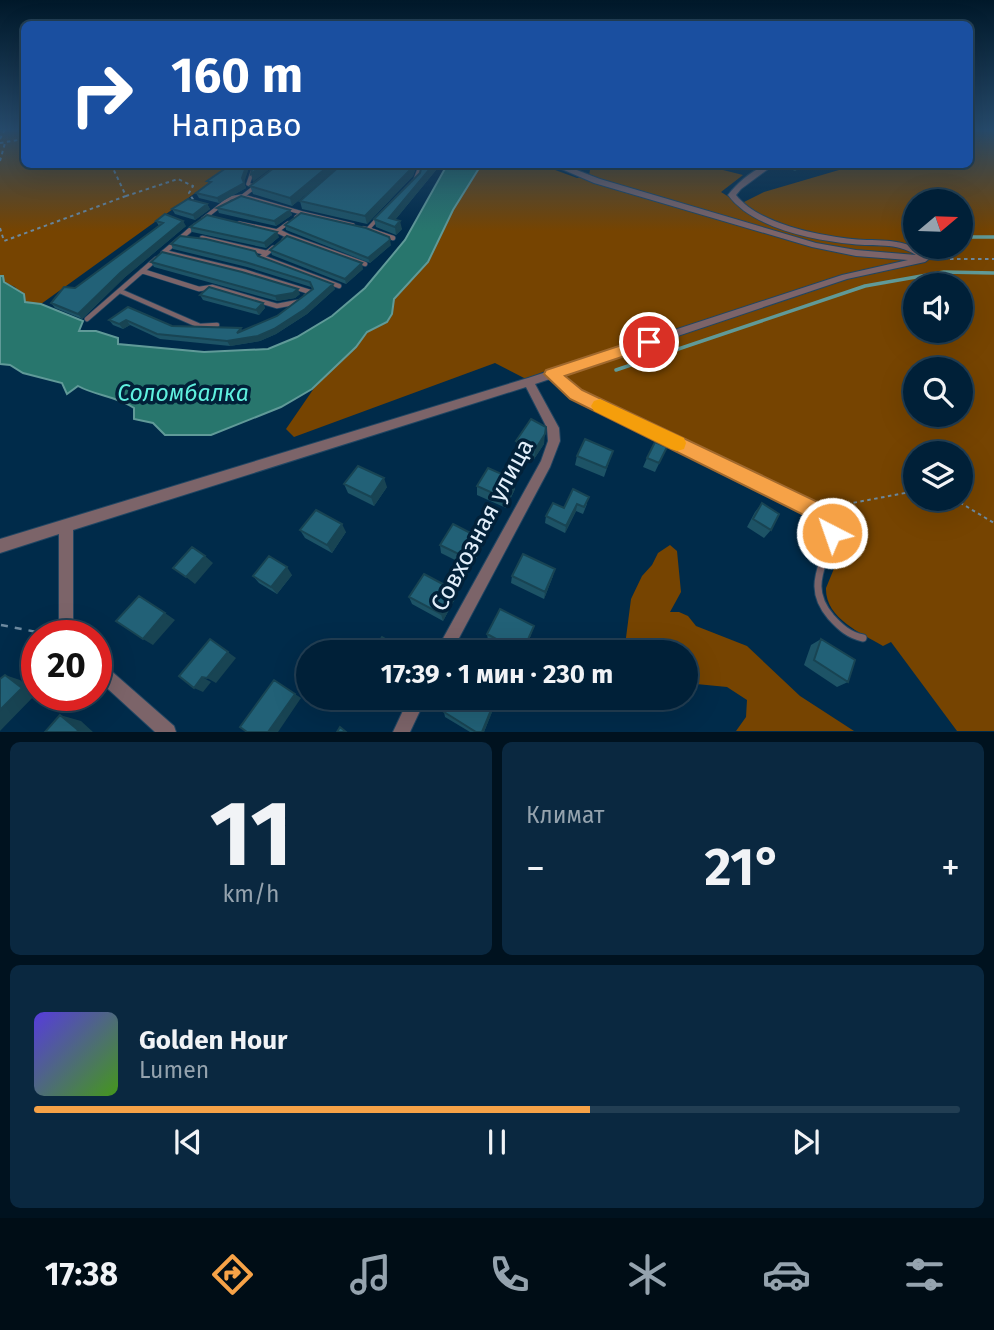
<!DOCTYPE html>
<html lang="ru">
<head>
<meta charset="utf-8">
<style>
  body { margin:0; font-family:"Fira Sans",sans-serif; background:#0a2840; color:#f1f3f6; height:100vh; display:flex; flex-direction:column; font-size:26px; white-space:nowrap }
  * { box-sizing:border-box; margin:0 }
  p { font-size:23px; color:#95a3ae }
  .icon { flex:none; width:38px; height:38px; fill:none; stroke:currentColor; stroke-width:2; stroke-linecap:round; stroke-linejoin:round }
  .map { position:relative; height:732px; overflow:hidden }
  .sheet { display:flex; flex-direction:column; gap:10px; padding:10px; background:#00121f; flex:1 }
  .sheet>* { flex:none }
  .top-card { position:absolute; left:21px; top:21px; width:952px; height:147px; border-radius:10px; box-shadow:0 7px 28px #0002,0 0 0 2px #223e53; background:#1a4fa0; color:#fff; overflow:hidden }
  .needle { width:46px; rotate:71deg }
  .fabs { position:absolute; left:903px; top:189px; display:grid; gap:14px }
  .fabs a { display:grid; place-items:center; width:70px; height:70px; border-radius:50%; background:#002038; box-shadow:0 7px 28px #0002,0 0 0 2px #223e53; font-size:35px }
  .speed { position:absolute; left:21px; top:620px; display:flex; gap:14px; font-size:35px; font-weight:700; text-align:center }
  .speed>* { display:grid; place-content:center; width:91px; height:91px; border-radius:50%; background:#002038; box-shadow:0 7px 28px #0002,0 0 0 2px #223e53; line-height:1 }
  .speed .limit { border:10px solid #d22; background:#fff; color:#111 }
  .pin { position:absolute; display:grid; place-items:center; width:60px; height:60px; color:#fff; margin:-30px; border:4px solid #fff; border-radius:50%; box-shadow:0 2px 7px #0007 }
  .me { position:absolute; width:77px; margin:-38px; rotate:319deg; stroke-linejoin:round; filter:drop-shadow(0 0 5px #0008) }
  .turn { display:flex; align-items:center; gap:24px; height:147px; padding:0 35px; font-size:32px }
  .turn .icon { width:91px; height:91px; stroke-width:2.5 }
  .turn b { display:block; font-size:49px; line-height:60px }
  .big { font-size:52px; font-weight:700; line-height:1.1 }
  .sheet .card { flex:1; display:flex; flex-direction:column; justify-content:center; gap:10px; min-width:0; padding:0 24px; border-radius:10px; background:#0a2840 }
  .sheet .dial { align-items:center; gap:0 }
  .dial b { font-size:91px; line-height:1 }
  .song { display:flex; align-items:center; gap:21px }
  .cover { width:84px; height:84px; border-radius:10px; background:linear-gradient(135deg,hsl(250 70% 55%),hsl(100 70% 35%)) }
  .played { height:7px; border-radius:4px; background:linear-gradient(90deg,#f6a247 60%,#223e53 60%) }
  .keys { display:flex; justify-content:space-around; direction:ltr }
  .heat { display:flex; justify-content:space-between; align-items:center; font-size:38px; direction:ltr }
  .sheet .tiles { flex:1; display:grid; gap:10px; grid-template-columns:1fr 1fr }
  .card:last-child { grid-column:span 2 }
  .trip { position:absolute; left:296px; top:640px; width:402px; height:70px; border-radius:35px; background:#002038; box-shadow:0 7px 28px #0002,0 0 0 2px #223e53; font-weight:700; line-height:70px; text-align:center }
  .tab-bar { display:flex; height:112px; justify-content:space-around; align-items:center; background:#000d16; color:#95a3ae }
  .tab-bar .icon { width:49px; height:49px }
  .tab-bar .selected { color:#f6a247 }
  .tab-bar b { font-size:32px; color:#f1f3f6 }
  .map>svg:first-child { display:block }
</style>
</head>
<body>
<div class="map">
<svg width="994" height="732" viewBox="0 0 994 732">
  <rect width="100%" height="100%" fill="#002b4a"/>
  <path fill="#764401" fill-rule="evenodd" d="M0,129h24v35l210,1 -193,139 -16,-2 -10,-15 -11,-5 -1,-6h-3z
    M977,129h17v602h-37l-66,-89 -8,4c-22,-13 -58,-28 -57,-58l21,-51 -8,-17 -251,-125 -32,-28 -30,12 -31,-16 -201,74 -8,-8 35,-51 35,-31 10,-15 22,-11 4,-7 2,-15 34,-37 25,-52 28,-45h38l15,4 13,-2 30,11 12,-2 1,-6 -9,-5h122l40,10 -22,17 19,12 24,-12 92,-27 114,-1v-33zM915,201h46v46h-46zM915,285h46v46h-46zM915,369h46v46h-46zM915,453h46v46h-46z
    M670,545l7,6 4,41 -11,20h9l9,4 8,10 51,20 53,50 54,35h-118l10,-14 1,-17 -20,-13 -41,-4v-30h-62l7,-54 11,-23 10,-11 6,-12z"/>
  <path fill="#28766d" stroke="#609a98" stroke-width="2" d="M447,165h34l-28,45 -25,52 -34,37 -2,15 -5,8 -20,10 -11,15 -44,42 -31,18 -70,28h-46l-12,-12 -19,-4v-11c-17,-12 -38,-12 -56,-22l-11,8 -5,-11 -39,-10 -13,-8 -10,-1v-88h3l1,6 20,12 1,8 16,2 42,17 -4,10h17l22,7v6l86,8 64,-3 29,-12 35,-21 33,-28 40,-48z"/>
  <g fill="none" stroke-linecap="round" stroke-linejoin="round">
    <path stroke="#609a98" stroke-width="3.5" d="M961,237h33
      M616,370l249,-84 79,-14 50,1"/>
    <g stroke="#204663" stroke-width="4.5">
      <path id="service-far3" d="M255,164l-7,20 7,3
        M415,180l6,-16
        M256,186l-13,10 59,17
        M296,217l6,-4 51,12
        M203,219l27,-21 13,-2
        M239,223l38,8
        M363,228l5,1 11,-12
        M368,229l9,3
        M187,232l8,-7
        M280,232l-3,-1 11,-8"/>
    </g>
    <g stroke="#204663" stroke-width="6">
      <path id="service-far2" d="M278,231l10,5 -4,4
        M372,231l21,7
        M288,236l77,28
        M202,238l65,15
        M164,252l82,20 64,20 -4,4
        M163,253l26,-22
        M262,257l11,-9
        M262,257l77,29
        M142,271l57,18 13,-2 65,19 21,-4
        M120,291l80,35 17,-1
        M87,319l69,-60"/>
    </g>
    <g stroke="#204663" stroke-width="8">
      <path id="service-far1" d="M552,374l24,20 239,117 17,12v3"/>
    </g>
    <g stroke="#204663" stroke-width="9">
      <path id="service" d="M832,524c-2,37 -30,59 -1,93 10,11 18,18 32,21"/>
    </g>
    <g stroke="#204663" stroke-width="2">
      <path id="minor" d="M550,164h11l39,15 216,64 40,7 60,5c-20,-13 -41,-8 -64,-11 -39,-4 -100,-16 -124,-49 10,-13 30,-31 47,-31l-34,25 -5,6c23,29 81,40 116,44 28,3 57,-3 77,20l-4,3 -78,17 -312,105 24,44 1,13 -10,26 -99,186h-16l106,-192 7,-20 -1,-13 -21,-41 -453,143v105h-14v-101l-59,19v-14l528,-161 314,-103 66,-15 -52,-4 -44,-9 -218,-64z
        M96,659l5,3 73,64 2,6h-21l-59,-54z
        M409,698h17l-16,34h-17z"/>
    </g>
    <path stroke="#6c899f" stroke-width="2" stroke-dasharray="3.5 3.5" stroke-linecap="butt" d="M0,139l5,-10
      M0,143l24,-4
      M0,161l5,-18
      M111,164l15,32 52,-17 15,7 -4,7 5,8
      M0,228l4,13 122,-45
      M936,259h58
      M954,499l40,24
      M826,508l79,-15 10,-7"/>
    <path stroke="#6c899f" stroke-width="2.5" stroke-dasharray="7 7" stroke-linecap="butt" d="M1,625l51,10"/>
    <use href="#service-far3" stroke="#7c6469" stroke-width="3.5"/>
    <use href="#service-far2" stroke="#7c6469" stroke-width="4.5"/>
    <use href="#service-far1" stroke="#7c6469" stroke-width="6"/>
    <use href="#service" stroke="#7c6469" stroke-width="7"/>
    <use href="#minor" fill="#7c6469" fill-rule="evenodd"/>
  </g>
  <path fill="#1d5366" d="M342,164l-50,42 -39,-12 -3,-8z
    M342,164h75l-4,12 -46,48 -65,-15 -2,-8z
    M422,164h19l-46,56 7,9 -6,6 -20,-8 -2,-8 46,-46z
    M784,164h22l-11,7 -12,-5z
    M249,167l-5,15 2,6 -27,15 -20,-5 -3,-5 13,-9 -2,-3z
    M207,204l3,5 -15,11 -20,-6 -3,-5z
    M217,208l73,2 2,5 -16,11 -57,-13z
    M156,221l30,5 -62,52 -42,41 -27,-11 -4,-5 24,-15 84,-62z
    M285,225l106,20 -21,18 -84,-33z
    M190,227l89,10 -13,11 -74,-16z
    M171,244l87,12 77,33 -28,25 -31,20 -16,7 -30,5 -70,-7 -30,-14 -7,4 -10,-4 -4,-5 19,-13 44,19 69,2 1,3 35,-15 35,-27 -1,-2 -64,-20 -74,-18z
    M270,250l93,19 -17,15 -74,-29z
    M151,262l149,32 -5,4 -18,3 -123,-34z
    M200,295l63,8 2,5 -6,7 -56,-15z
    M516,441l28,3 -10,15 -18,-9z
    M667,447l-12,25 -12,-5 4,-9z
    M613,451l-9,26 -29,-12 2,-9z
    M515,480v9l-9,19 -29,-13v-9z
    M344,484l43,3 -13,19 -26,-13z
    M573,489l14,15 -4,10 -7,-3 -11,22 -20,-10 1,-7 18,-8z
    M762,503l9,27 -7,8 -17,-11 8,-15z
    M300,530l46,2 -14,21 -27,-15z
    M440,545l42,2 -11,21 -30,-15z
    M292,575l-15,19 -18,-11 -6,-7z
    M512,576h41l-9,23 -33,-16z
    M454,590l2,7 -13,24 -31,-17 -3,-7z
    M532,632l-8,21h-13l-23,-13 -1,-6z
    M821,639l27,43 -11,5 -33,-22 7,-20z
    M494,703v4l-10,25h-14l-25,-15 -1,-5z"/>
  <path fill="#184453" d="M247,164h1l1,3 -5,16 -2,-5z
    M264,164h13l-24,18 -2,-8z
    M331,164h11l-50,42 -2,-8z
    M413,164h4l-4,12 -46,48 -2,-8z
    M434,164h7l-51,62 -1,-8z
    M798,164h8l-11,7z
    M244,183l2,5 -27,15 -2,-5z
    M207,204l3,5 -15,11 -2,-5z
    M290,210l2,5 -16,11 -2,-5z
    M183,221l3,5 -62,52 -42,41 -4,-5 42,-41z
    M400,221l2,8 -6,6 -1,-8z
    M277,232l2,5 -13,11 -2,-5z
    M390,240l1,5 -21,18 -2,-5z
    M362,263l1,6 -17,15 -1,-5z
    M333,284l2,5 -28,25 -31,20 -16,7 -30,5 -3,-5 31,-5z
    M298,289l2,5 -5,4 -18,3 -2,-5z
    M263,303l2,5 -6,7 -3,-5z
    M126,320l4,5 -7,4 -4,-5z
    M545,434l-1,10 -10,15 1,-9z
    M384,478l3,9 -13,19 -3,-9z
    M515,480v9l-9,19v-9z
    M577,504l-1,7 -11,22 1,-7z
    M342,524l4,8 -14,21 -5,-8z
    M482,539v8l-11,21v-8z
    M205,556l8,7 -18,21 -9,-7z
    M287,567l5,8 -15,19 -6,-7z
    M555,569l-2,7 -9,23 1,-7z
    M454,590l2,7 -13,24 -2,-7z
    M165,613l10,7 -22,25 -10,-6z
    M534,626l-2,6 -8,21h-2z
    M210,639l26,19 -20,25 -9,-5z
    M5,675l15,5 17,13 -37,38v-21z
    M202,677l9,5 -8,10 -9,-4z
    M295,694l6,4 -23,34h-10z
    M494,703v4l-10,25h-2z
    M60,715l21,6 12,11h-16z"/>
  <path fill="#226177" stroke="#184453" stroke-width="2" d="M232,164h15l-5,14 2,5 -27,15 -21,-5 15,-11 -4,-1z
    M253,164h11l-13,10z
    M279,164h52l-41,34 -40,-12z
    M342,164h71l-1,4 -47,48 -65,-15z
    M422,164h12l-45,54 11,3 -5,6 -21,-8 46,-46z
    M241,196l49,14 -16,11 -57,-13z
    M188,199l19,5 -14,11 -21,-6z
    M301,213l65,15 23,9 1,3 -22,18 -83,-33z
    M165,214l18,7 -63,52 -42,41 -27,-11 13,-16 11,1 88,-65 -7,-2z
    M207,215l70,17 -13,11 -74,-16z
    M180,236l26,3 49,12 3,5 75,28 -28,25 -31,20 -16,7 -31,5 -70,-7 -31,-14 -7,4 -10,-4 19,-13 44,19 69,2 -4,5 40,-17 36,-27 -3,-7 -65,-20 -74,-18z
    M287,236l75,27 -17,16 -75,-29z
    M162,252l80,20 56,17 -5,4 -18,3 -124,-34z
    M209,287l54,16 -7,7 -56,-15z
    M531,419l15,8 -1,7 -10,16 -19,-9z
    M585,439l28,12 -7,17 -29,-12z
    M655,442l12,5 -8,16 -12,-5z
    M358,466l26,12 -13,19 -27,-13z
    M488,468l27,12 -9,19 -29,-13z
    M573,489l16,8 -5,10 -7,-3 -11,22 -20,-10 7,-13 11,5z
    M762,503l17,11 -8,16 -18,-11z
    M316,510l26,14 -15,21 -27,-15z
    M453,524l29,15 -11,21 -31,-15z
    M192,547l13,9 -19,21 -13,-9z
    M523,554l32,15 -10,23 -33,-16z
    M269,556l18,11 -16,20 -18,-11z
    M424,574l30,16 -13,24 -32,-17z
    M139,596l26,17 -22,26 -27,-18z
    M500,609l34,17 -12,27 -35,-19z
    M382,637l27,16h-37z
    M210,639l18,13 -21,26 -5,-1 -8,11 -15,-12z
    M821,639l34,21 -7,22 -34,-22z
    M5,675l17,13 -22,22v-31z
    M274,680l21,14 -27,38h-21l-7,-5z
    M451,698h35l8,5 -12,29h-6l-32,-20z
    M60,715l18,15 -1,2h-32z
    M340,727l6,5h-9z"/>
  <linearGradient id="sky" x2="0" y2="1"><stop stop-color="#001829"/><stop offset="0.56" stop-color="#264a6b"/><stop offset="1" stop-color="#264a6b" stop-opacity="0"/></linearGradient>
  <rect width="994" height="231" fill="url(#sky)"/>
  <path fill="#f6a247" stroke="#a0692e" stroke-width="2" d="M649,336l6,2 2,4 -2,4 -90,30 17,14 240,114 17,13 3,16 -3,7 -7,3 -7,-3 -3,-12 -14,-11 -238,-118 -26,-25 2,-4z"/>
  <path fill="#f59e0b" d="M600,399l84,39 2,5 -2,6 -7,2 -6,-2 -77,-38 -3,-5 3,-5z"/>
  <g text-anchor="middle" dominant-baseline="central" stroke-width="7" stroke-linejoin="round" paint-order="stroke">
    <g font-size="23" font-style="italic" fill="#5ff0df" stroke="#022139">
      <text x="183" y="393">Соломбалка</text>
    </g>
    <g font-size="24" fill="#e2effb" stroke="#022139">
      <text transform="translate(482 525) rotate(-62)">Совхозная улица</text>
    </g>
  </g>
</svg>
<div class="fabs">
<a><svg class="needle" viewBox="-14 -14 28 28"><path d="M0-13l5 13h-10z" fill="#e53935"/><path d="M0 13l5-13h-10z" fill="#95a3ae"/></svg></a>
<a><svg class="icon" aria-label="sound" viewBox="0 0 24 24"><path d="M4 9h4l5-4v14l-5-4H4zM17 9q2 3 0 6"/></svg></a>
<a><svg class="icon" aria-label="search" viewBox="0 0 24 24"><circle cx="10" cy="10" r="6"/><path d="M15 15l6 6"/></svg></a>
<a><svg class="icon" aria-label="layers" viewBox="0 0 24 24"><path d="M12 4l9 5-9 5-9-5zM3 14l9 5 9-5"/></svg></a>
</div>
<div class="speed"><div class="limit">20</div></div>
<div class="pin" style="left:649px;top:342px;background:#d93025"><svg class="icon" aria-label="arrive" viewBox="0 0 24 24"><path d="M6 21V4h12l-3 4 3 4H6"/></svg></div>
<svg class="me" style="left:832px;top:533px" viewBox="-20 -20 40 40"><circle r="17" fill="#f6a247" stroke="#fff" stroke-width="3"/><path d="M0-11L8 9 0 5-8 9z" fill="#fff"/></svg>
<div class="trip">17:39 · 1 мин · 230 m</div>
<div class="top-card">
<div class="turn"><svg class="icon" aria-label="right" viewBox="0 0 24 24"><path d="M7 20v-9h11M14 6l5 5-5 5"/></svg><div><b>160 m</b>Направо</div></div>
</div>
</div>
<section class="sheet">
<div class="tiles">
<div class="card dial"><b>11</b><p>km/h</p></div>
<div class="card"><p>Климат</p>
<div class="heat"><a>−</a><b class="big">21°</b><a>+</a></div>
</div>
<div class="card">
<div class="song"><i class="cover"></i><div><b>Golden Hour</b><p>Lumen</p></div></div>
<div class="played"></div>
<div class="keys"><svg class="icon" aria-label="previous" viewBox="0 0 24 24"><path d="M18 5L8 12l10 7zM5 5v14"/></svg><svg class="icon" aria-label="pause" viewBox="0 0 24 24"><path d="M8 5v14M16 5v14"/></svg><svg class="icon" aria-label="next" viewBox="0 0 24 24"><path d="M6 5l10 7-10 7zM19 5v14"/></svg></div>
</div>
</div>
</section>
<nav class="tab-bar">
<b>17:38</b>
<svg class="icon selected" aria-label="directions" viewBox="0 0 24 24"><path d="M12 3l9 9-9 9-9-9zM9 14v-3h6M13 9l2 2-2 2"/></svg>
<svg class="icon" aria-label="music" viewBox="0 0 24 24"><path d="M9 18V5l10-2v13"/><circle cx="6" cy="18" r="3"/><circle cx="16" cy="16" r="3"/></svg>
<svg class="icon" aria-label="phone" viewBox="0 0 24 24"><path d="M5 4h4l2 5-3 2q2 4 5 5l2-3 5 2v4C11 20 4 13 5 4z"/></svg>
<svg class="icon" aria-label="climate" viewBox="0 0 24 24"><path d="M12 3v18M4 7l16 10M4 17L20 7"/></svg>
<svg class="icon" aria-label="car" viewBox="0 0 24 24"><path d="M5 17H2v-5l4-1 3-4h7l3 4 3 1v5h-3M9 17h6M6 11h13"/><circle cx="7" cy="17" r="2"/><circle cx="17" cy="17" r="2"/></svg>
<svg class="icon" aria-label="filters" viewBox="0 0 24 24"><path d="M4 7h16M4 17h16"/><circle cx="9" cy="7" r="2"/><circle cx="15" cy="17" r="2"/></svg>
</nav>
</body>
</html>
